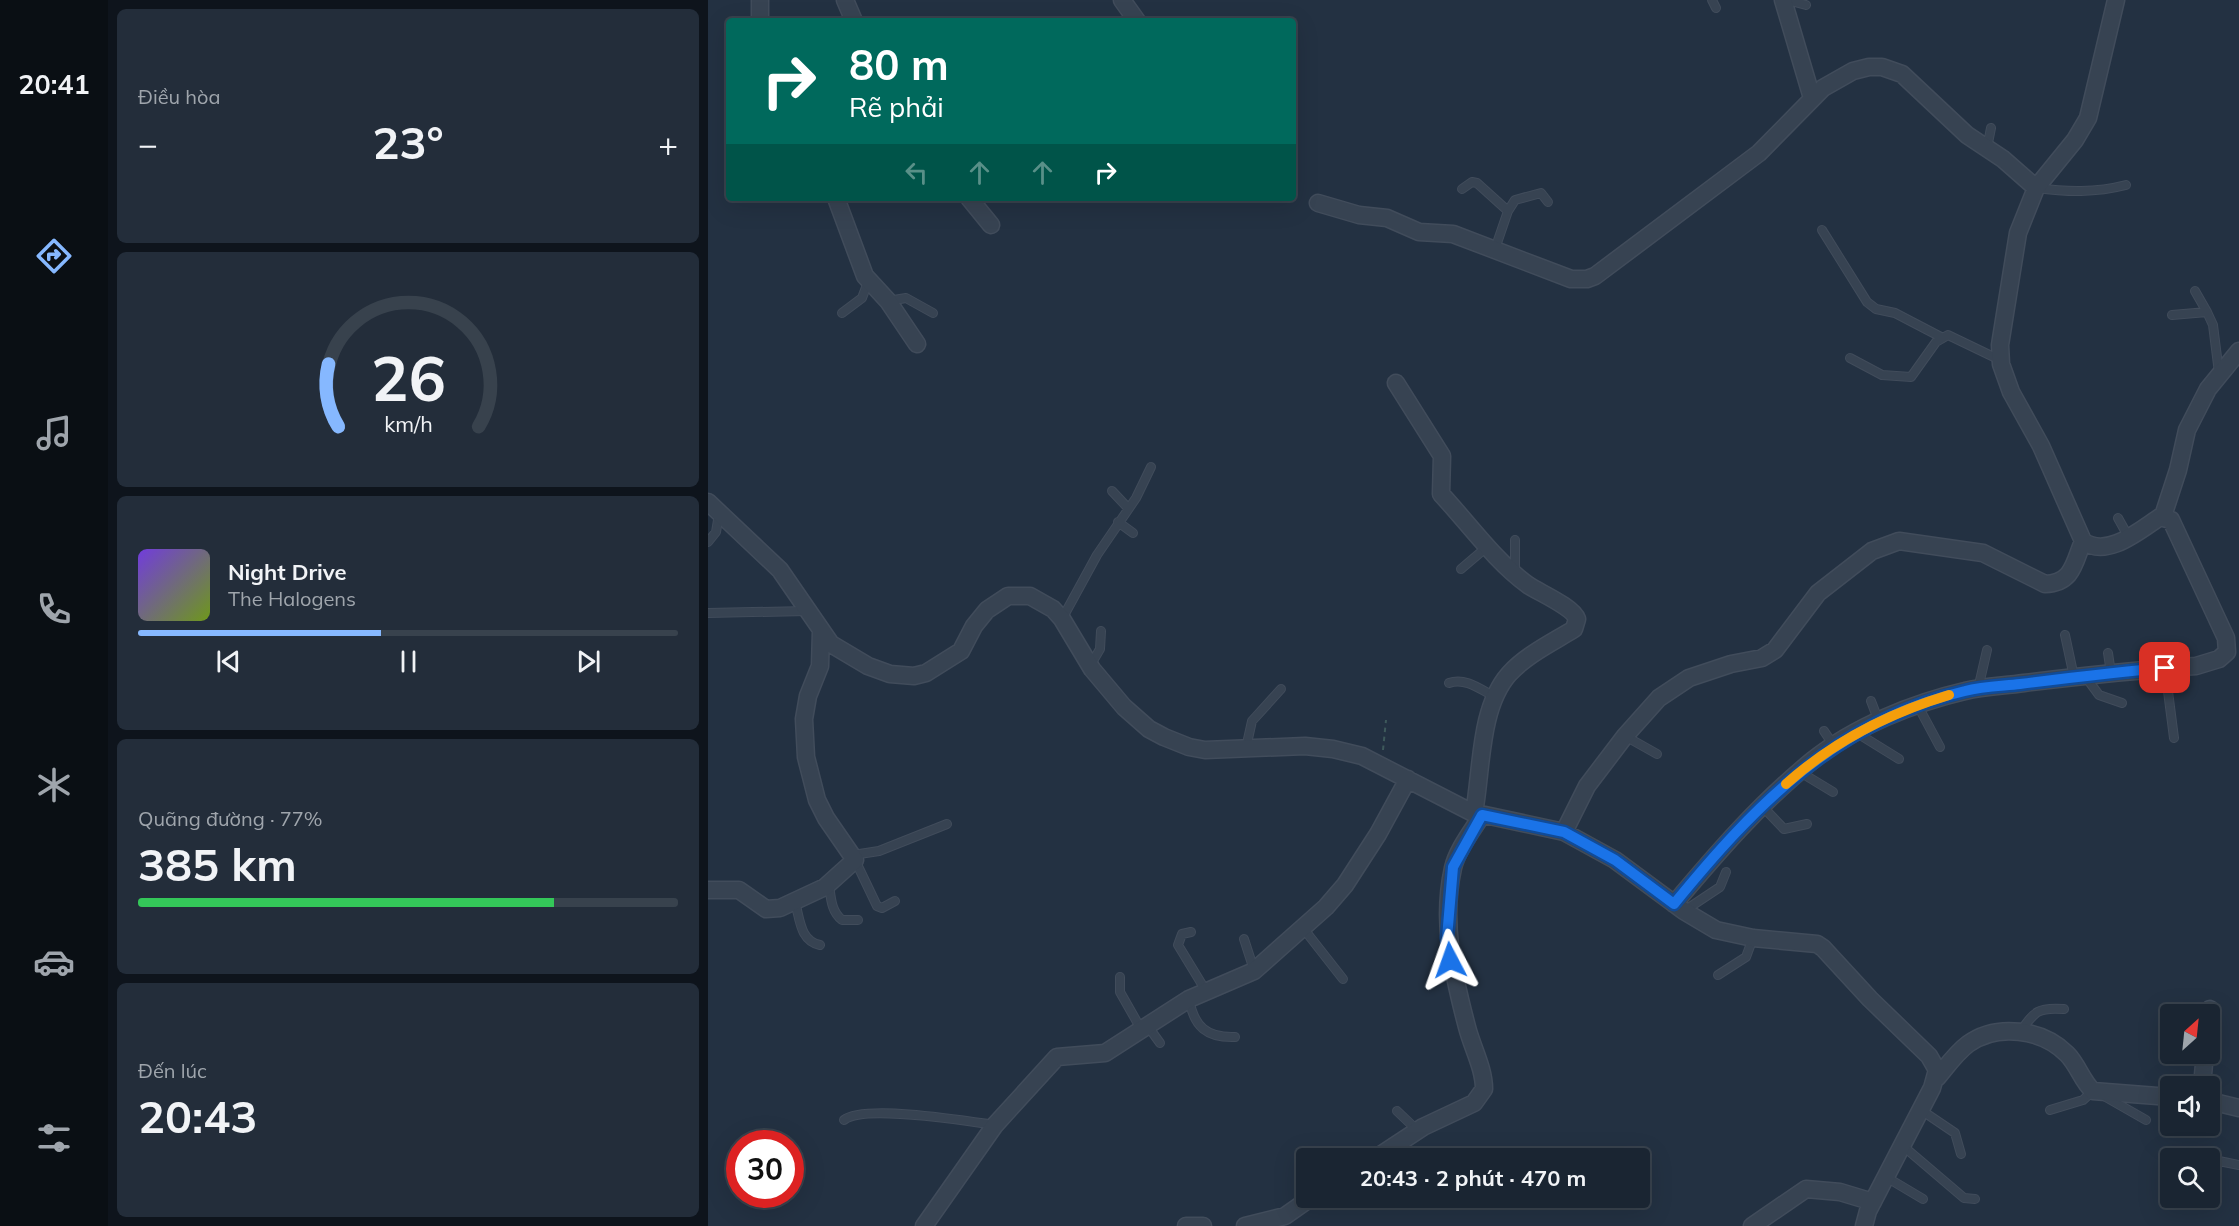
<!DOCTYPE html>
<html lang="vi">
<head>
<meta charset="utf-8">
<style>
  body { margin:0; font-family:Mulish,sans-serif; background:#232d3a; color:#f1f3f6; height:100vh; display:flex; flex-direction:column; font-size:22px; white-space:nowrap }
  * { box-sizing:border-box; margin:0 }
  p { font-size:20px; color:#9fa5ac }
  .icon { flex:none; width:33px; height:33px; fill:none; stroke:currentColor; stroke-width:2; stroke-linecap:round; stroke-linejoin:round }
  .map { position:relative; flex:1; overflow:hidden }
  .side { display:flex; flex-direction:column; gap:9px; padding:9px; background:#0e141c; width:600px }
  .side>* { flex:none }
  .top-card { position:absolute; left:18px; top:18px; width:570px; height:183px; border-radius:6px; box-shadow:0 6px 24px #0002,0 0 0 2px #38424d; background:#00695c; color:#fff; overflow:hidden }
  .needle { width:39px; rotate:27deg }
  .buttons { position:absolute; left:1452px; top:1004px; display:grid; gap:12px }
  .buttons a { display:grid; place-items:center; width:60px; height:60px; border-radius:6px; background:#1a2532; box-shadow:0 6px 24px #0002,0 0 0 2px #38424d; font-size:30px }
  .speed { position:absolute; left:18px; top:1130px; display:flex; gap:12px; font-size:30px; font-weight:700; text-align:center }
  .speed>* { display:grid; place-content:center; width:78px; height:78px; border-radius:50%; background:#1a2532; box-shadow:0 6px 24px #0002,0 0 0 2px #38424d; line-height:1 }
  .speed .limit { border:9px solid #d22; background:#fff; color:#111 }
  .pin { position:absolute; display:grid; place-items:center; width:51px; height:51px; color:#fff; margin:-26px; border-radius:12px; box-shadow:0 3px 9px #0006 }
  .me { position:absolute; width:66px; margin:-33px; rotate:356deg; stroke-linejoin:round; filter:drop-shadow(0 0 4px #0008) }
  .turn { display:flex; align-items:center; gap:21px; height:126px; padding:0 24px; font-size:27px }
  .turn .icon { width:78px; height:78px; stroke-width:2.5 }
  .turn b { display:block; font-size:42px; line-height:51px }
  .lanes { display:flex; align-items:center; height:57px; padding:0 24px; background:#0003; justify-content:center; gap:30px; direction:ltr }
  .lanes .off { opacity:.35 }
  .big { font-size:45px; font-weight:700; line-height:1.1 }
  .side .tile { flex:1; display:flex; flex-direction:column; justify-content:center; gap:9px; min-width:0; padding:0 21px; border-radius:9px; background:#232d3a }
  .side .dial { align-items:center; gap:0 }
  .dial svg { height:156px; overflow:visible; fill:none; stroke:#38424d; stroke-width:7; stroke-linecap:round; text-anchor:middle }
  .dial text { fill:#f1f3f6; stroke:none }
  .song { display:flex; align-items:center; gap:18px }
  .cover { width:72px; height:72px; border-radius:9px; background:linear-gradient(135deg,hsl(260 70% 55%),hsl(80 70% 35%)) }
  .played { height:6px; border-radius:3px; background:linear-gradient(90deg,#86b8ff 45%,#38424d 45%) }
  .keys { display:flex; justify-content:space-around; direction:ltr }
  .heat { display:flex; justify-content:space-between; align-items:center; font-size:33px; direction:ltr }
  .charge { height:9px; border-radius:4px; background:linear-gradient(90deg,#34c759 77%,#38424d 0) }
  .trip { position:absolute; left:588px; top:1148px; width:354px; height:60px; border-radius:6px; background:#1a2532; box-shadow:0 6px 24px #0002,0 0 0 2px #38424d; font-weight:700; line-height:60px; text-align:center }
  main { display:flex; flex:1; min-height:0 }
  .tabs { display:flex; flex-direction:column; width:108px; justify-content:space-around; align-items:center; background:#0a0f14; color:#9fa5ac }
  .tabs .icon { width:42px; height:42px }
  .tabs .current { color:#86b8ff }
  .tabs b { font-size:27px; color:#f1f3f6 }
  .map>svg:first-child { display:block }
</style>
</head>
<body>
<main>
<nav class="tabs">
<b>20:41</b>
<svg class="icon current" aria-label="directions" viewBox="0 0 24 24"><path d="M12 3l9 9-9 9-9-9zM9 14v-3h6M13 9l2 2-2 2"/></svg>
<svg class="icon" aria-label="music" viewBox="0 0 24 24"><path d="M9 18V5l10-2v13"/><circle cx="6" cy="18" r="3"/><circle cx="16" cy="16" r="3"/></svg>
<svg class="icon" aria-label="phone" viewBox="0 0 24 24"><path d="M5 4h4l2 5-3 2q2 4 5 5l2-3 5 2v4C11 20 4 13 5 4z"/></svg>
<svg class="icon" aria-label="climate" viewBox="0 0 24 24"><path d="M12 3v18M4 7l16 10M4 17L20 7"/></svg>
<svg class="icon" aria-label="car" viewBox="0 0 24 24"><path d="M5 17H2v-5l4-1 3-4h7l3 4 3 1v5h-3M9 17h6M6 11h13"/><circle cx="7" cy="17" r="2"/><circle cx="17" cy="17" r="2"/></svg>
<svg class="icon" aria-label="filters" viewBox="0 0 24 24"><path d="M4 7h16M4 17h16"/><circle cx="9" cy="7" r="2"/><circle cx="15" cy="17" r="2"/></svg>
</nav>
<section class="side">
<div class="tile"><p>Điều hòa</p>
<div class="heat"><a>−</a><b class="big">23°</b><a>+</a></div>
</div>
<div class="tile dial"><svg viewBox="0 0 100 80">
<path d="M14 69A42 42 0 1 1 86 69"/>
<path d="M14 69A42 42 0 0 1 9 37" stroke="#86b8ff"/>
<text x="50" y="56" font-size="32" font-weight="700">26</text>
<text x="50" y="72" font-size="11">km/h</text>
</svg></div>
<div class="tile">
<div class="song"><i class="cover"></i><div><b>Night Drive</b><p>The Halogens</p></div></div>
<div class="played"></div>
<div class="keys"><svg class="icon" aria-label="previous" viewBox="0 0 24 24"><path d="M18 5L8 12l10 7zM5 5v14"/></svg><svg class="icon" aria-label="pause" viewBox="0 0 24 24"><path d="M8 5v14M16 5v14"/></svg><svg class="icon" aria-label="next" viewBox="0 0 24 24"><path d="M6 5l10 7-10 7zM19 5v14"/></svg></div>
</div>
<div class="tile"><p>Quãng đường · 77%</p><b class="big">385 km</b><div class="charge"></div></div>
<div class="tile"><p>Đến lúc</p><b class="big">20:43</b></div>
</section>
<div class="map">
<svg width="1531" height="1226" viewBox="0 0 1531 1226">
  <rect width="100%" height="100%" fill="#233142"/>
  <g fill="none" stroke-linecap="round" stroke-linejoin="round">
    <g stroke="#414c5b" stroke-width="10">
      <path id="service" d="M1004,0l4,8
        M1079,0l19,5
        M1279,148l4,-20
        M1328,188c31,4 59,5 90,-3
        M754,189l10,-7 5,1 31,28
        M1114,230l45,72 9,7 19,4 46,24
        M787,249l13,-38 7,-11 26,-7 7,9
        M1487,291l12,21
        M180,301l18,-3 27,15
        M134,313l20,-15 6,-16
        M1464,315l35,-3 6,13 6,48
        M1142,358l32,17 29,2 25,-35 12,-7 52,25
        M404,491l16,17
        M1410,518l10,18
        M410,522l15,11
        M807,540v32
        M0,542l8,-10 3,-18
        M753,569l27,-23
        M0,613l99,-2
        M354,619l35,-64 39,-57 15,-31
        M1357,635l9,42
        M1400,653l3,20
        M382,666l10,-17 1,-18
        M1457,668l9,70
        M1377,676l14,19 23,8
        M741,683c16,-6 31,6 46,14
        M1270,689l9,-39
        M1163,701l8,21
        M1210,706l22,41
        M1116,731l10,15
        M1149,733l42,26
        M917,736l32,18
        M538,748l6,-27 29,-32
        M1092,772l33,20
        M1054,806l22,23 23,-5
        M145,855l26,-4 68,-27
        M147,860l22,46 5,2 13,-7
        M121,885c2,13 2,26 13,35h16
        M87,902c5,17 5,39 25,43
        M976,911l36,-24 6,-15
        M595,928l40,51
        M483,932l-9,2 -4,11 28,46
        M536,939l10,31
        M1010,975l28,-18 7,-19
        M412,977v15l21,37
        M481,999c5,28 18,39 46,38
        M439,1025l13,18
        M1312,1032c15,-21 18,-25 44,-23
        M1396,1096l42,24
        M1213,1110l34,23 6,21
        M1342,1110l33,-10 10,-9
        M689,1111l21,20
        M136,1120c20,-16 123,1 151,5
        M1195,1146l61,52 11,1
        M1178,1177l37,22
        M1502,1185l9,-24 20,4"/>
    </g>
    <g stroke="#414c5b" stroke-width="19">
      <path id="minor" d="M52,0v21
        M137,0l9,21
        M414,0l15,21
        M1075,0l29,98
        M128,198l29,78 23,25 29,43
        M261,198l22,27
        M610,203l41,12 28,3 32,14 34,2 118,45h16l8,-3 164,-123 64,-65 30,-17 16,-4h13l20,7 65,61 36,24 33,29
        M688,383l46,73 -1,38c28,30 54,67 87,91 12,8 45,22 49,34l-3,10c-21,13 -48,26 -65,45 -30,34 -27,96 -35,139
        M0,502l72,68 51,74 37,22 22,8 24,2 12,-3 35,-22 13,-25 13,-16 21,-14h22l23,13 9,10 30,50 32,38 25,22 15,8 25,10 16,3 100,-4 28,3 29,7 109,56 93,20 51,28 69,51 32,19 37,8 64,6 6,4 47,51 59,57 8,14 -5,18 -64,123 -4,15
        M1455,516l15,-46 9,-40 21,-41 31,-38
        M856,832l23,-46 38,-50 34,-38 30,-20 42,-14 31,-6 13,-8 43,-57 54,-42 27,-10 84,12 62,31c28,-1 29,-21 38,-43
        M0,890h31l27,19 14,-1 45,-21 30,-27 -29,-42 -9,-18 -11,-43 -2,-38 4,-23 12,-30 1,-35
        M966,904c43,-51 86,-101 139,-144 41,-33 100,-57 152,-69 19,-5 39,-5 59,-8 57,-7 114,-13 172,-17l23,-7 8,-7 -1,-14 -55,-118 -11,-3c-20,13 -53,42 -77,24l-42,-95 -30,-54 -10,-28 -1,-19 18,-112 18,-45 39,-48 13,-22 28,-118
        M1501,1014l1,-5
        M1229,1078c10,-12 19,-25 31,-34 29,-21 74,-15 99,10 11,11 15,27 26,37l77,6
        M1494,1086l3,-33
        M1502,1101l29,7
        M668,1158l47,-31 51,-24 10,-14c0,-21 -12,-42 -17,-62 -14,-53 -26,-105 -14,-159 4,-18 19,-37 29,-53
        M216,1226l71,-101 62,-68 48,-4 84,-54 65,-28 72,-64 19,-22 33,-51 30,-55
        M478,1226h17
        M537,1226l40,-10 27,-19
        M1044,1226l54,-37 34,3 33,10"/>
    </g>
    <path stroke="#3e595b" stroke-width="2" stroke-dasharray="4.5 4.5" stroke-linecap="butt" d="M675,750l3,-30"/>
    <use href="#service" stroke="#374352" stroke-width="8"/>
    <use href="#minor" stroke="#374352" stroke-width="16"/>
  </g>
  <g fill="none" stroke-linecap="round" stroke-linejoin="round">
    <g stroke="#114b97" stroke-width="15">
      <path id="route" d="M742,960l-3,-22 6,-71 29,-52 82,17 51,28 59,44c81,-99 162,-183 291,-213 18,-5 37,-5 55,-7 48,-6 96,-12 145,-16"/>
    </g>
    <use href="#route" stroke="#1a73e8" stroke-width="10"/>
    <path stroke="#f59e0b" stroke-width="10" d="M1078,784c47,-42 103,-71 163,-89"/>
  </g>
</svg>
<div class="buttons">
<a><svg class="needle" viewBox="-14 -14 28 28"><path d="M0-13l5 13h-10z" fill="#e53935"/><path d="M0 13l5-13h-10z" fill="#9fa5ac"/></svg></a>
<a><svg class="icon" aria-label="sound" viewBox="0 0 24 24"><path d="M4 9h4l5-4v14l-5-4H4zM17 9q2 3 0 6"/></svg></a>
<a><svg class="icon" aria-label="search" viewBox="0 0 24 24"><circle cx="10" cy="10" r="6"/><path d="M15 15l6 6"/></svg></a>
</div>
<div class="speed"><div class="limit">30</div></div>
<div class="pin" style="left:1457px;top:668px;background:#d93025"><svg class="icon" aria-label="arrive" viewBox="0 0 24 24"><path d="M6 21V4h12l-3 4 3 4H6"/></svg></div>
<svg class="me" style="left:742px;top:960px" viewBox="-20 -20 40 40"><path d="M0-17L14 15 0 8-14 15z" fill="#1a73e8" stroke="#fff" stroke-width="4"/></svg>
<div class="trip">20:43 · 2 phút · 470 m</div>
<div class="top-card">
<div class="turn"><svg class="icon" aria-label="right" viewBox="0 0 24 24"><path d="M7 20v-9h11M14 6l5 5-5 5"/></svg><div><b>80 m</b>Rẽ phải</div></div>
<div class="lanes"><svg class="icon off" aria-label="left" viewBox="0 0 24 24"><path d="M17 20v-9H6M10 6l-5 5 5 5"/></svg><svg class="icon off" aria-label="ahead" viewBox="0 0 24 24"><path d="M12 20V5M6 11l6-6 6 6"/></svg><svg class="icon off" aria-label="ahead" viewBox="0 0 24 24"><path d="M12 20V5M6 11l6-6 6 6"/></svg><svg class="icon" aria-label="right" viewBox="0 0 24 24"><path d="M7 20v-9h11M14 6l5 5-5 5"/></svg></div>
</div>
</div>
</main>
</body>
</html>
